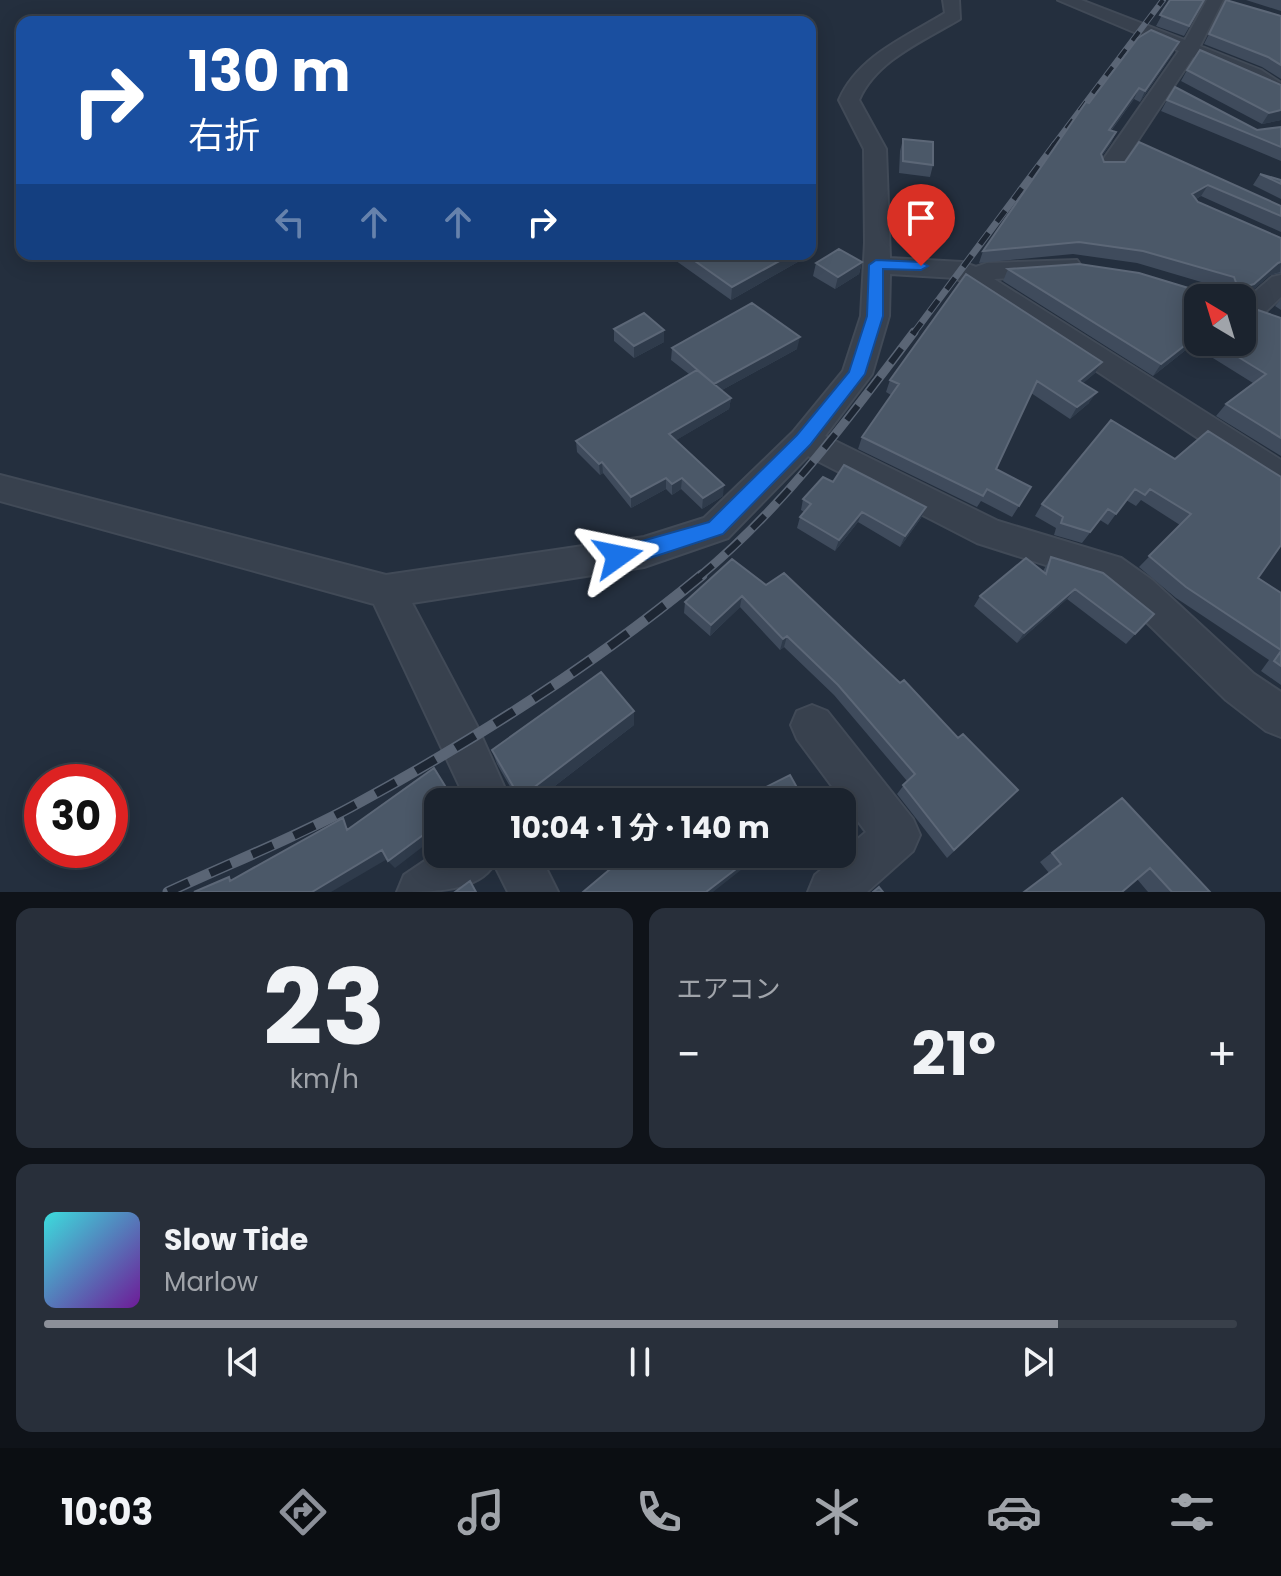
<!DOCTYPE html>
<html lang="ja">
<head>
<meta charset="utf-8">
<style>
  body { margin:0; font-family:Poppins,"Noto Sans JP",sans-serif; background:#282f3a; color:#f1f3f6; height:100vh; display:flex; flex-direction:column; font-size:30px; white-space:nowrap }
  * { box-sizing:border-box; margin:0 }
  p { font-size:26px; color:#a0a4aa }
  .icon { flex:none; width:44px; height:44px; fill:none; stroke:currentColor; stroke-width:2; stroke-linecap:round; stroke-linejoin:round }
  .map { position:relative; height:892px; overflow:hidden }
  .drawer { display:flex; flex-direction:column; gap:16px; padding:16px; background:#0f1319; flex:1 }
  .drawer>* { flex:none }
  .hud { position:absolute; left:16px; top:16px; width:800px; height:244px; border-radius:16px; box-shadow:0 4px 20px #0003,0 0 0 2px #39404a; background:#1a4fa0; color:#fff; overflow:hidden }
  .needle { width:52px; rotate:322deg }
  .buttons { position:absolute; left:1184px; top:284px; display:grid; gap:16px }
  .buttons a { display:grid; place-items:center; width:72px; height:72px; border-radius:16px; background:#1b232e; box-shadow:0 4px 20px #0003,0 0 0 2px #39404a; font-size:40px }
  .speed { position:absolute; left:24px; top:764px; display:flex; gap:16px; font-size:40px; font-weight:700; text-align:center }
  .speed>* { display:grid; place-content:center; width:104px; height:104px; border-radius:50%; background:#1b232e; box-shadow:0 4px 20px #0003,0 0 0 2px #39404a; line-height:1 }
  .speed .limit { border:12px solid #d22; background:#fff; color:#111 }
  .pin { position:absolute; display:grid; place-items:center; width:68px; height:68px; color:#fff; margin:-82px -34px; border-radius:50% 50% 50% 0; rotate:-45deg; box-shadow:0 0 8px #0007 }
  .pin .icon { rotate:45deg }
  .me { position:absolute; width:88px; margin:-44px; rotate:78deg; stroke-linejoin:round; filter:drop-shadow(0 0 6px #0008) }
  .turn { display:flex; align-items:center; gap:28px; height:168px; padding:0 40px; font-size:36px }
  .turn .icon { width:104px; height:104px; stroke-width:2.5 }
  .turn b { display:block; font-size:56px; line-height:68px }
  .lanes { display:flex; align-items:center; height:76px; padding:0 40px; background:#0003; justify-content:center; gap:40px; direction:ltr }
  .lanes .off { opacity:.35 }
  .big { font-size:60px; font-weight:700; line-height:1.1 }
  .drawer .card { flex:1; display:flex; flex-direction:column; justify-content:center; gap:12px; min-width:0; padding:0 28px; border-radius:16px; background:#282f3a }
  .drawer .dial { align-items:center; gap:0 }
  .dial b { font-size:104px; line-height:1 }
  .song { display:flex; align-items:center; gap:24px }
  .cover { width:96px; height:96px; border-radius:12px; background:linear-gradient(135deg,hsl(180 70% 55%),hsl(280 70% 35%)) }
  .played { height:8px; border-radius:4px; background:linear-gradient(90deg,#8c9099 85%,#39404a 85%) }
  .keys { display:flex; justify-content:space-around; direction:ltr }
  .heat { display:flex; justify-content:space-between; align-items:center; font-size:44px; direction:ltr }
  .drawer .tiles { flex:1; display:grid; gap:16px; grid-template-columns:1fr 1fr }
  .card:last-child { grid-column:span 2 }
  .trip { position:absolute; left:424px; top:788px; width:432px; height:80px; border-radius:16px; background:#1b232e; box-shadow:0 4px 20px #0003,0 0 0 2px #39404a; font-weight:700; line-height:80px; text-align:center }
  .tabs { display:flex; height:128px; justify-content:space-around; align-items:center; background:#0b0e12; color:#a0a4aa }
  .tabs .icon { width:56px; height:56px }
  .tabs .current { color:#8c9099 }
  .tabs b { font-size:36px; color:#f1f3f6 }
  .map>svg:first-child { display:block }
</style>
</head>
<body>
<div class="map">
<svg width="1281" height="892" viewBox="0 0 1281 892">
  <rect width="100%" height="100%" fill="#242f3e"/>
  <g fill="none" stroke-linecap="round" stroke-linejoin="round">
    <g stroke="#414a57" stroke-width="4">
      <path id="minor" d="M943,0h16l1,19c-35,21 -84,41 -101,81l27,49 4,109 72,4 14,5 11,-4 90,-3 4,6 -4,6 -9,2 -74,5 287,181v29l-12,-4 -313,-207 -66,-4 -1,42 -17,58 -47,62 173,85 123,37 31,22 102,94 27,18v45l-15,-6 -40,-31 -100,-98 -30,-21 -119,-38 -169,-87 -80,82 -84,29 -232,36 65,123 34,76h-44l-93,-198 -374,-103v-26l386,100 258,-38 60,-19 89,-86 50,-61 18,-55 4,-73 -1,-94 -25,-49c19,-44 67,-63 106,-87z
        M1058,0h23l104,40 22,-40h16l-23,46 61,24 20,13v15l-34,-20 -54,-21 -76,115h-16l-3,-5 81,-116z
        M1281,275v22l-19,18h-20v-12l30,-26z
        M812,705l15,6 86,108 7,16 -7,16 -46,41h-59l7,-17 51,-43 -69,-93 -6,-14 6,-14z
        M438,852l101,2 19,38h-50l-14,-28c-15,28 -65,28 -97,28l7,-17z"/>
    </g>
    <use href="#minor" fill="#38414e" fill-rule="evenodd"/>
    <g stroke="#5a6575" stroke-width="6">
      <path id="rail-far3" d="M1053,146l110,-146"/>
    </g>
    <g stroke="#5a6575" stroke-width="7">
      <path id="rail-far2" d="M913,334l142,-190"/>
    </g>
    <g stroke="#5a6575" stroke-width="9">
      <path id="rail-far1" d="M699,577c85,-70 149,-158 215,-245"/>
    </g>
    <g stroke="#5a6575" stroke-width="11">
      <path id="rail" d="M168,892c60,-28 124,-53 183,-85 122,-66 244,-143 351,-232"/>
    </g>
    <use href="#rail-far3" stroke="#1d2633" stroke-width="4" stroke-dasharray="11" stroke-linecap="butt"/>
    <use href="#rail-far2" stroke="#1d2633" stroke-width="5" stroke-dasharray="14" stroke-linecap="butt"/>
    <use href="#rail-far1" stroke="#1d2633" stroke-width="6" stroke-dasharray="18" stroke-linecap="butt"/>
    <use href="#rail" stroke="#1d2633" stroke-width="8" stroke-dasharray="23" stroke-linecap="butt"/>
  </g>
  <path fill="#3f4b5c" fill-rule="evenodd" d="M1170,0h35l-21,36 -28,-10z
    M1226,0l55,16v63l-19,-12 -58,-23z
    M1246,0h35v11z
    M1174,52l-34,50 -6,-3 -23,32 5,1 -5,11 -9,13 2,6h21l14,-20 142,64v26l-80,-36 -5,3 2,3 83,36v35l-11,2 -23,20 2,12 32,11v138l-65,-40 10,-12 27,-21 -61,-38 -39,31 -150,-95 5,-12 197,24 20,-4 -88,-26 -64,-9 -94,9 4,-12 106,-148zM1198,298l44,44h-44z
    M1187,70l94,15v35l-19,4 -81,-43z
    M1167,100l90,30 24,-3v34l-120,-50z
    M903,139l30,26 -3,12 -31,-4 1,-22z
    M1260,174l21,6v19l-28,-14z
    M672,254h132l-1,5 -72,41 -59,-42z
    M862,262l-3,12 -24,15 -22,-13 3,-13z
    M1281,299v11l-6,-4z
    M614,329l50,13 -30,16 -20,-17z
    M672,348l125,1 -75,41 9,8 -2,11 -53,31 47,56 -21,13 -21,-20 -9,6 -6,-6 -35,19 -28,-35 -3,2 -23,-23 -1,-11 113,-67 -18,-14z
    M1095,373l-12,10 6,20 -19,16 -39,-26 -35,76 35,18 -19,30 -31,-16 -4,6 -119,-58 4,-12 29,-42 -5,-3 4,-12z
    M1175,459l103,17 -20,102 23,15v92l-20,-14 8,-11 -93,-62 -37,-31 41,-42 -39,-25 -5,6 -10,-6 -18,25 -8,-5 -18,23 -28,-8 2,-7 -21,-12 7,-12z
    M833,482l93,25 -5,11 -21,29 -42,-25 -23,29 -38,-23 3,-11 4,-5 -3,-2 2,-11z
    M1051,557l103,57 -28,30 -59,-45 -50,44 -43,-37 6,-10 63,-25z
    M732,559l226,179 60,52 -71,68 -50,-64 10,-13 -73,-86 -50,-48 -4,3 -40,-43 -30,29 -26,-23 1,-11z
    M634,725l-100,77h-15l-22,-38 -5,-14z
    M1108,808l102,84h-62l-11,-13 -88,-6 -9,-11z"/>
  <path fill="#2f3b4b" d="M1179,42l-5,10 -34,50 5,-11z
    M1139,88l-5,11 -31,42 6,-11z
    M1281,110v10l-19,4 7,-11z
    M1116,132l-5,11 -15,22 5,-11z
    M1208,185l-7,11 -16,9 7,-11z
    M792,254h12l-1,5 -72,41 1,-13z
    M862,262l-3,12 -24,15 3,-12z
    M1281,262l-1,10 -10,3 -24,21 -2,-9z
    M664,330v12l-30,16v-12z
    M1198,335l-6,10 -39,31 8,-12z
    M800,337l-3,12 -84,46 1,-11z
    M1102,362l-7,11 -23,20 7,-12z
    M1097,392l-8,11 -19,16 7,-12z
    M731,398l-2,11 -61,36 1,-11z
    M602,462l1,11 -3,2 -1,-11z
    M666,478v11l-35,19v-11z
    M682,478l-1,11 -9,6v-11z
    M724,485l-1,11 -21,13 1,-11z
    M926,507l-5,11 -21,29 5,-11z
    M862,512l-4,10 -23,29 4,-11z
    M1075,589l-8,10 -50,44 7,-10z
    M742,596l-2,11 -30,29 1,-11z
    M787,636l-3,11 -4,3 3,-11z
    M634,711v14l-100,77h-13l-1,-4z
    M438,824v11l-43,33 -7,-7z
    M382,850l7,8 -58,34h-19z
    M746,854h11l-9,5 -2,7 -33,26h-7z"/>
  <path fill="#4b5868" stroke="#5c6777" stroke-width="2" d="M1170,0h34l-15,26 -29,-11z
    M1226,0l55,16v49l-13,-8 -59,-23z
    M1151,30l28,12 -34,49 -6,-3 -30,42 7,2 -15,22 3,8h21l14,-20 142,64v10l-73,-31 -16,9 6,8 83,36v24l-3,1 -24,21 -10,3 5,20 32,11v120l-55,-34 40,-30 -52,-32h28v-44h-44v37l-37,29 -153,-95 71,-5 60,9 66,20 4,-4 29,-1 -4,-11 -91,-26 -64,-9 -96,9 103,-149 3,1 49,-65z
    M1200,50l81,35v25l-12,3 -82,-43z
    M1175,87l82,43 24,-3v20l-114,-47z
    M903,139l30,3v23l-30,-4z
    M1260,174l21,6v4z
    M839,249l23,13 -24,15 -22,-14z
    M685,254h107l-60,33z
    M966,274l136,88 -23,19 18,11 -20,15 -40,-26 -41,88 35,18 -12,19 -32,-17 -4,7 -121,-59 37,-53 -9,-4z
    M752,303l48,34 -86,47 -42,-36z
    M644,313l20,17 -30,16 -20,-17z
    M697,370l34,28 -62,36 55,51 -21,13 -21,-20 -10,6 -6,-6 -35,19 -29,-35 -3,2 -23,-23z
    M1111,420l64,39 33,-28 73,46v68l-23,33 23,15v57l-95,-63 -37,-31 42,-42 -41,-25 -5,6 -10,-6 -19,25 -8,-5 -18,23 -29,-9 2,-6 -21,-13z
    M844,465l82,42 -21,29 -43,-24 -23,28 -39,-23 11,-13 -8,-5 20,-22 10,5z
    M1051,557l52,16 51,41 -19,20 -60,-45 -51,44 -44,-37 46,-38 20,16z
    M732,559l34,26 18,-12 116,110 4,-3 54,58 5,-4 55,56 -64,60 -51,-65 12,-11 -77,-89 -51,-49 -4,3 -41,-43 -31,29 -26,-23z
    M1281,651v15l-7,-5z
    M601,672l33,39 -114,87 -28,-48z
    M434,768l21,34h-17v22l-50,37 -6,-11 -70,42h-118l35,-15 1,4 113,-63 4,12z
    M790,775l15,27h-69z
    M1122,798l88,94h-38l-22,-24 -28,24h-98l37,-28 -9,-11z
    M628,854h118l3,5 -43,33h-123z
    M470,881l6,11h-21z
    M879,887l4,5h-10z"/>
  <path fill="#1a73e8" stroke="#114b97" stroke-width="2" d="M876,260l45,2 7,4 -7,4 -38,-1v47l-18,58 -55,71 -87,89 -79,26 -26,4 -8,-2 -3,-6 3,-6 99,-28 88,-87 52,-63 18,-56 2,-51z"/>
</svg>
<div class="buttons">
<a><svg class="needle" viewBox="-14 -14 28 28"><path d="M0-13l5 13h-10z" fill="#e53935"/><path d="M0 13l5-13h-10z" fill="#a0a4aa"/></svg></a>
</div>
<div class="speed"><div class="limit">30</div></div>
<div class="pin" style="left:921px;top:266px;background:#d93025"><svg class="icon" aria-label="arrive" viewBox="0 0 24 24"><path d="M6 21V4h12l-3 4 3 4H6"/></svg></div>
<svg class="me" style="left:618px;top:556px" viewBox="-20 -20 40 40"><path d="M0-17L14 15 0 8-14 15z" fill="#1a73e8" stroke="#fff" stroke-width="4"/></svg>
<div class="trip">10:04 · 1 分 · 140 m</div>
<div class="hud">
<div class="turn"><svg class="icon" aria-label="right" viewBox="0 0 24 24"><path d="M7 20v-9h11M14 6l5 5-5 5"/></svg><div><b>130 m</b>右折</div></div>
<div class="lanes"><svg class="icon off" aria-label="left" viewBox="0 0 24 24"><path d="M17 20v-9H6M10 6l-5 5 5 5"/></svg><svg class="icon off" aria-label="ahead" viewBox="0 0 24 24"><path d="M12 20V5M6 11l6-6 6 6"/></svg><svg class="icon off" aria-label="ahead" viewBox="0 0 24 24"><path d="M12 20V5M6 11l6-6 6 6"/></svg><svg class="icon" aria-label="right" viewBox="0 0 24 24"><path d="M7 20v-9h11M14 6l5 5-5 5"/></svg></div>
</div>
</div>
<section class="drawer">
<div class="tiles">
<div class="card dial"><b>23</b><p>km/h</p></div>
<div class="card"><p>エアコン</p>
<div class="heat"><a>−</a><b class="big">21°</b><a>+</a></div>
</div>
<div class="card">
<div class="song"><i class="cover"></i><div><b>Slow Tide</b><p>Marlow</p></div></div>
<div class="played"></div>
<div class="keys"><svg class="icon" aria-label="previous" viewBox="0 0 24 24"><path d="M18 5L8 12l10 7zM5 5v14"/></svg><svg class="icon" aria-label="pause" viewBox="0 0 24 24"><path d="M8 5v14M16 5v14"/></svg><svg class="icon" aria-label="next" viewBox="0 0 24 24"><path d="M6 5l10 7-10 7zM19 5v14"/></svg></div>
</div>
</div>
</section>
<nav class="tabs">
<b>10:03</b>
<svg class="icon current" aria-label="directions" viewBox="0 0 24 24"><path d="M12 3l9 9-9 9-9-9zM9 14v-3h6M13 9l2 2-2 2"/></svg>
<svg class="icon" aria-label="music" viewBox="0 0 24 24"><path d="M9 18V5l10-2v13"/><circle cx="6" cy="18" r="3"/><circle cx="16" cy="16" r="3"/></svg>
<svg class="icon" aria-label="phone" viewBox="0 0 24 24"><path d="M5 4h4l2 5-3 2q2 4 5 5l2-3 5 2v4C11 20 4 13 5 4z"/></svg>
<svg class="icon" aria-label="climate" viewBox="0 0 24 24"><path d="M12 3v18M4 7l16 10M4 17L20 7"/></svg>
<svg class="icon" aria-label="car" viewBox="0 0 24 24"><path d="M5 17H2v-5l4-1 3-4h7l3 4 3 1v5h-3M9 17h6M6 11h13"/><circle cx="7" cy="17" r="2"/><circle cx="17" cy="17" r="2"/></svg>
<svg class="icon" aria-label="filters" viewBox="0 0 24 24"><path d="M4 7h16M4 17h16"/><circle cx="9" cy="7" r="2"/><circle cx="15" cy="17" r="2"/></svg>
</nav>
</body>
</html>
